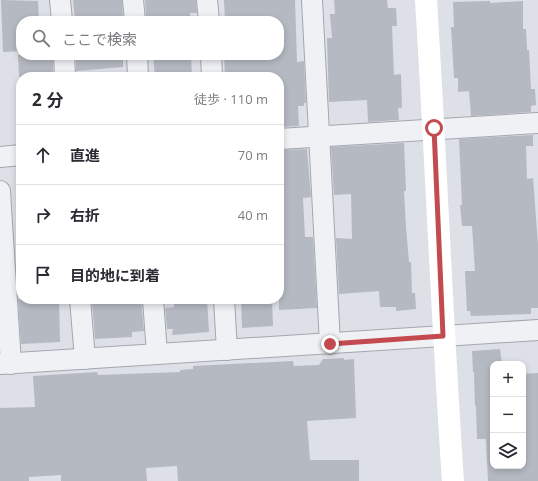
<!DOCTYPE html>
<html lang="ja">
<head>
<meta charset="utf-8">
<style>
	body { margin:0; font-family:"Open Sans","Noto Sans JP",sans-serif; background:#f7f7f7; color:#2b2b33 }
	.controls { position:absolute; right:12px; bottom:12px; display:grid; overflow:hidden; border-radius:8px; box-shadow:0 2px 6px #0003 }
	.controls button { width:36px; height:36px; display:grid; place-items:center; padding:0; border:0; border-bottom:1px solid #e1e1e2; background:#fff; color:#2b2b33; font:20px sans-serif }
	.stop { position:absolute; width:12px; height:12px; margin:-9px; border:3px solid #c34a4f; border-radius:50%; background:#fff }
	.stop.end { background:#c34a4f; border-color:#fff; box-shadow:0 1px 4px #0008 }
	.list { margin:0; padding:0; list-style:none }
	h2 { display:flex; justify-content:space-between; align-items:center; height:52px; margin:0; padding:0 16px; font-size:17px }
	h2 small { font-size:13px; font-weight:400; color:#7c7c81 }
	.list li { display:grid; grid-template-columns:26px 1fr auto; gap:12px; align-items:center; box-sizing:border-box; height:60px; padding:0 16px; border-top:1px solid #e1e1e2 }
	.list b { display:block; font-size:15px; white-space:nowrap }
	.list em { font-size:13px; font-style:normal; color:#7c7c81 }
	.icon { flex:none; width:22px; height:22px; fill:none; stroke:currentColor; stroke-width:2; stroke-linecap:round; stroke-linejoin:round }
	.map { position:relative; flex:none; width:538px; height:481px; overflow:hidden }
	.search { position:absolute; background:#fff; box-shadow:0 2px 6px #0003; left:16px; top:16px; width:268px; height:44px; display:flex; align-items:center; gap:10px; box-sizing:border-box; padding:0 14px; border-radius:16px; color:#7c7c81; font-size:15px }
	.panel { position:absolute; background:#fff; box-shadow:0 2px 6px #0003; left:16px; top:72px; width:268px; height:232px; border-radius:16px }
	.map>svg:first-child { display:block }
</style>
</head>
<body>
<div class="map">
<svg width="538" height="481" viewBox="0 0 538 481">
	<rect width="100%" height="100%" fill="#dde0e6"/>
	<!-- building -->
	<g fill="#b5b9c2">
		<polygon points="1,0 38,1 39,21 21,21 21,51 3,52"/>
		<polygon points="73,0 122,0 123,18 75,21"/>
		<polygon points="145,0 196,0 197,13 190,13 191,21 156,21 156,16 146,16"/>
		<polygon points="224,0 295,0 297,62 304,61 306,103 304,103 304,106 298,106 299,126 279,127 279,77 225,77 224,55 279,55 279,21 225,21"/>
		<polygon points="334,0 387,0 388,8 396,8 397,26 392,26 394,75 401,74 402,108 398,108 399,120 368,122 367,100 329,102 327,38 332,38 330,14 335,14"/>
		<polygon points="490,1 490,3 523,1 523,29 526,29 527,50 529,50 531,89 535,89 536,105 531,106 531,112 471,116 469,91 458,92 458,78 454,78 451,27 454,27 453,2"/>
		<polygon points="18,55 53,55 53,77 19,77"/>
		<polygon points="76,55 123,55 123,67 76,71"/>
		<polygon points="153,55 191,55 192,77 155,77"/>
		<polygon points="533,135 533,146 526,146 527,179 533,178 538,245 538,308 531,308 531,314 471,316 470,311 467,311 465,271 475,271 472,226 462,226 460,205 462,205 459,139"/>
		<polygon points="404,143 406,191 404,191 406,227 409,262 411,262 412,293 415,293 416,309 396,311 396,307 380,307 379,291 339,294 336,238 352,239 351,194 334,195 331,147"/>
		<polygon points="307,149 311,197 303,198 305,237 313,237 317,308 279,310 279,150"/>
		<polygon points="18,299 59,299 60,342 21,344"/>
		<polygon points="141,299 144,331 132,332 132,337 95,339 92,302"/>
		<polygon points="174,299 207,299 209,332 172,335 173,329 167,329 165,308 174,307"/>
		<polygon points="241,299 272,299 273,326 242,328"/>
		<polygon points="500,349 502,364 493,364 493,466 523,466 523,374 538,373 538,481 488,481 486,439 477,439 476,406 475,406 474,372 473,372 472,351"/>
		<polygon points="344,358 344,360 354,359 356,418 307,421 310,460 359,460 359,481 178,481 177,466 146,468 147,481 61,481 61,475 29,477 29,481 0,481 0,408 35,407 33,376 97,372 98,375 180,372 180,370 193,369 193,366 293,361 294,366 319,365 323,359"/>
	</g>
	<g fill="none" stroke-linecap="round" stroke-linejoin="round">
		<!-- street casing -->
		<g stroke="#a3a7af" stroke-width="22">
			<g id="street">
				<polyline points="60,0 62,21"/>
				<polyline points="133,0 135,21"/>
				<polyline points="207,0 209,21"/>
				<polyline points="312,0 330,344"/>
				<polyline points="64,55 65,77"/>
				<polyline points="137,55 138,77"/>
				<polyline points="211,55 212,77"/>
				<polyline points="279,139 538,123"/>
				<polyline points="0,157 21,155"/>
				<polyline points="0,191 11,364"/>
				<polyline points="80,299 85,359"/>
				<polyline points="153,299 157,354"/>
				<polyline points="224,299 227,350"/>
				<polyline points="0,364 538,330"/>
			</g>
		</g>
		<!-- street -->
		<use href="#street" stroke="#f0f1f5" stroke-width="20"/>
		<!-- secondary -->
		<path stroke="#fff" stroke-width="22" d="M 426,0 C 436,160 442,321 453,481"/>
	</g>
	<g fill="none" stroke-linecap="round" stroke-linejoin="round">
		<!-- route -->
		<polyline stroke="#c34a4f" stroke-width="5" points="330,344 443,336 434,128"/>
	</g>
</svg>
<div class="controls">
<button>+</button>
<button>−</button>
<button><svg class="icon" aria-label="layers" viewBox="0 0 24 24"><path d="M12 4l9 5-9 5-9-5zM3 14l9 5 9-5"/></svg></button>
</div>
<div class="stop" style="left:434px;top:128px"></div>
<div class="stop end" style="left:330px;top:344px"></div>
<div class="search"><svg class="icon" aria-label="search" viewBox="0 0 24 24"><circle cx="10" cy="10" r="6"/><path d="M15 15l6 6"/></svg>ここで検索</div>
<section class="panel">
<h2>2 分<small>徒歩 · 110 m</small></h2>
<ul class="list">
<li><svg class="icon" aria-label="ahead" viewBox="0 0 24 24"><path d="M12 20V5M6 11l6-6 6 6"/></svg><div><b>直進</b></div><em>70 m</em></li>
<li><svg class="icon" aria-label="right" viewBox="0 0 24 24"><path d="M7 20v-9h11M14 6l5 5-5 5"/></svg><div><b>右折</b></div><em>40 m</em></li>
<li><svg class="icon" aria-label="arrive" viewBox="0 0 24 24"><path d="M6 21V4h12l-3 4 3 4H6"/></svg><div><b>目的地に到着</b></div></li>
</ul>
</section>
</div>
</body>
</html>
